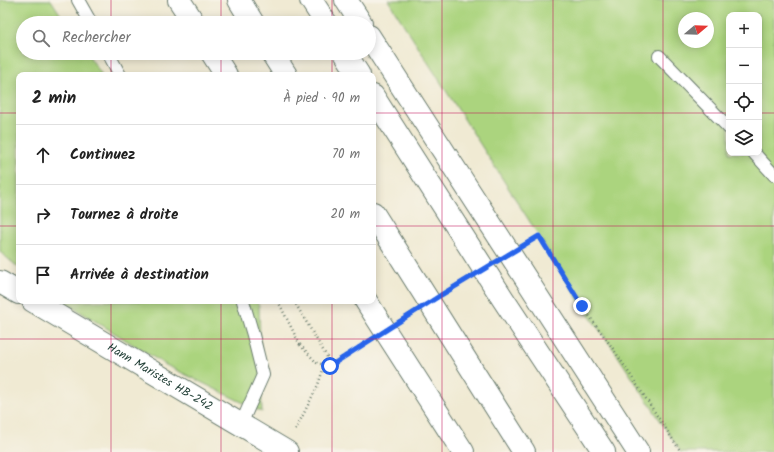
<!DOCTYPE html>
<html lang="fr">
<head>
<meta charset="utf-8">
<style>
	body { margin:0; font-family:Kalam,sans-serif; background:#f6f6f6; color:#222 }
	.controls { position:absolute; right:12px; top:12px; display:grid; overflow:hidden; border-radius:8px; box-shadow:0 2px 10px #0003 }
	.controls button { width:36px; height:36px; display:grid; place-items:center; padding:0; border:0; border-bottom:1px solid #e0e0e0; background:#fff; color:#222; font:20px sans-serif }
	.compass { position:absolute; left:678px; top:12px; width:36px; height:36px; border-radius:50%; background:#fff; box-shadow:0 2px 10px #0003; rotate:71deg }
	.stop { position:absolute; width:12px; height:12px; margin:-9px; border:3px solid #2563eb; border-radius:50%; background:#fff }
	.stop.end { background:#2563eb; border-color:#fff; box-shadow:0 1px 4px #0008 }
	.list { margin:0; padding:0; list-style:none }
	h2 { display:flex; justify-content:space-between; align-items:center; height:52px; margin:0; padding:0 16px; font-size:17px }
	h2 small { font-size:13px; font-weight:400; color:#767676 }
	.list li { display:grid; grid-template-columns:26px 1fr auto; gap:12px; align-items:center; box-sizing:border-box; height:60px; padding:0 16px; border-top:1px solid #e0e0e0 }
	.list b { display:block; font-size:15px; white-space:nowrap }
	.list em { font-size:13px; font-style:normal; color:#767676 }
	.icon { flex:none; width:22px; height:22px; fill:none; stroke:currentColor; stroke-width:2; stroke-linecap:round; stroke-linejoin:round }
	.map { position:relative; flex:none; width:774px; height:452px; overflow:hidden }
	.search { position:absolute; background:#fff; box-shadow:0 2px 10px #0003; left:16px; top:16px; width:360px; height:44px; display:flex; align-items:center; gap:10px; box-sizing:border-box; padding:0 14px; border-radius:22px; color:#767676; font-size:15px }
	.panel { position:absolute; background:#fff; box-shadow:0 2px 10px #0003; left:16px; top:72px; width:360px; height:232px; border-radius:8px }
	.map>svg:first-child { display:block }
</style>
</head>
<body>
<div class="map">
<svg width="774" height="452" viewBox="0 0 774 452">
	<rect width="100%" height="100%" fill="#f7f3e8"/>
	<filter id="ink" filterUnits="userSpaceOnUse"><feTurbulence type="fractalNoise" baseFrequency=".025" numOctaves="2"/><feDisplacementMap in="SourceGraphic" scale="8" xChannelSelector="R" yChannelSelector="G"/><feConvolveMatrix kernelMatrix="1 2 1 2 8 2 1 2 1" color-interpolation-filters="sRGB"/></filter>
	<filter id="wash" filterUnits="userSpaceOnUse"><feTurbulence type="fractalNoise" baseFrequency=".012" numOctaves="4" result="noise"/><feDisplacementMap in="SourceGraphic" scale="16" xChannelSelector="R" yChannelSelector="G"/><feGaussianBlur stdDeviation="0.9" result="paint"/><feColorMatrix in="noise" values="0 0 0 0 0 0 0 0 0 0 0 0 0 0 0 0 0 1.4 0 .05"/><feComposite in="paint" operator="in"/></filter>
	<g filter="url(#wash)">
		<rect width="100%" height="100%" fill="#f0ead3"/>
		<!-- green -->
		<g fill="#abd47e" stroke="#658859" fill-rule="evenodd">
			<polygon points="0,0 51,0 66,23 23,23 23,53 87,53 102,75 19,75 19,268 0,252"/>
			<path d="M 388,0 L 774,0 L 774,452 L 681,452 L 614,350 L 582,306 L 539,236 ZM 729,15 L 759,15 L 759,153 L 729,153 ZM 684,18 L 708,18 L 708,42 L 684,42 Z"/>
			<polygon points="63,301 256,301 259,306 262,412 166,365"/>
		</g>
	</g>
	<g filter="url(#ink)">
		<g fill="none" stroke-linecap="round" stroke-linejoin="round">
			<!-- service casing -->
			<g stroke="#687a6c" stroke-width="14">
				<g id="service">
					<polyline points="78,0 91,23"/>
					<polyline points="108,53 120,75"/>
					<polyline points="659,56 729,128"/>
					<polyline points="754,153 774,175"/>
					<polyline points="241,424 263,375 253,335 243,301"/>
				</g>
			</g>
			<!-- minor casing -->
			<g stroke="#687a6c" stroke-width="24">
				<g id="minor">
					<polyline points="0,282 19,293"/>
					<path id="s1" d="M 33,301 L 287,452"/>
				</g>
			</g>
			<!-- trunk casing -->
			<g stroke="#687a6c" stroke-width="24">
				<g id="trunk">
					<polyline points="311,0 326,23"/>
					<polyline points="346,0 361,23"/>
					<polyline points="369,36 638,452"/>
					<polyline points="345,53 359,75"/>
					<polyline points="373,96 503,299 604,452"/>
				</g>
			</g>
			<!-- motorway casing -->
			<g stroke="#687a6c" stroke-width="24">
				<g id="motorway">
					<polyline points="179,0 194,23"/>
					<polyline points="239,0 253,23"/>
					<polyline points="212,53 226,75"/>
					<polyline points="272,53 286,75"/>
					<polyline points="373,213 524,452"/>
					<polyline points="366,301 463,452"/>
				</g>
			</g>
			<!-- path -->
			<g stroke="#687a6c" stroke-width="2.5" stroke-dasharray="1 3" stroke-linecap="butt">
				<polyline points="278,301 300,345"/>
				<polyline points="294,301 327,357 318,385 295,431"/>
				<polyline points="582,306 614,350 681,452"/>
			</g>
			<!-- service -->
			<use href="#service" stroke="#fff" stroke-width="12"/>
			<!-- minor -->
			<use href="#minor" stroke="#fff" stroke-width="22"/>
			<!-- trunk -->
			<use href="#trunk" stroke="#fff" stroke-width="22"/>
			<!-- motorway -->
			<use href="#motorway" stroke="#fff" stroke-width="22"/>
			<!-- path-bridge -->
			<polyline stroke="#687a6c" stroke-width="2.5" stroke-dasharray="1 3" stroke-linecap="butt" points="300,345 317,363 329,366 441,295 539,236 582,306"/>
		</g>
	</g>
	<g fill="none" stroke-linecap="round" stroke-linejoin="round" filter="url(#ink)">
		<!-- route -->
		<polyline stroke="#2563eb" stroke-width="5" points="330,366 441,295 539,236 582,306"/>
	</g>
	<!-- grid -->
	<path fill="none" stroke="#c2185b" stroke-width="1" stroke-opacity="0.55" d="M 111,0 L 111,23M 221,0 L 221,23M 332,0 L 332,23M 442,0 L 442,452M 553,0 L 553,452M 663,0 L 663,452M 111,53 L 111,75M 221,53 L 221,75M 332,53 L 332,75M 0,113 L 19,113M 373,113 L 729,113M 759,113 L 774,113M 0,226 L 19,226M 373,226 L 774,226M 111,301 L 111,452M 221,301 L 221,452M 332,301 L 332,452M 0,339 L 774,339"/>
	<g text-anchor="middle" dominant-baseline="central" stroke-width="4" stroke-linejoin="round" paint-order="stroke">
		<!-- street labels -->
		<g font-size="12" fill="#1f3d34" stroke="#f7f3e8">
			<text stroke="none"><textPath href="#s1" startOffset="148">Hann Maristes HB-242</textPath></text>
		</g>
	</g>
</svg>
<div class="controls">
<button>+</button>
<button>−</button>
<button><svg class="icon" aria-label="locate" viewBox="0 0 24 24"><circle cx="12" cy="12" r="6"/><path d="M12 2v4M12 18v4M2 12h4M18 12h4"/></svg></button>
<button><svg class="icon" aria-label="layers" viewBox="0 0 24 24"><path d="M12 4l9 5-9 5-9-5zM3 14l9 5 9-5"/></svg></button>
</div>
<svg class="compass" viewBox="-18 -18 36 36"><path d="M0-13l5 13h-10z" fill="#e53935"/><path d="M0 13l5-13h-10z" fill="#767676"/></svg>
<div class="stop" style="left:330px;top:366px"></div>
<div class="stop end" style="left:582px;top:306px"></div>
<div class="search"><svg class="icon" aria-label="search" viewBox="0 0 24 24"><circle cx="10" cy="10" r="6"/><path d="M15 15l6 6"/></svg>Rechercher</div>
<section class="panel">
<h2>2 min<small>À pied · 90 m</small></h2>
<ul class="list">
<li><svg class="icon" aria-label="ahead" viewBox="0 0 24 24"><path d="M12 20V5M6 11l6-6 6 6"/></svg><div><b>Continuez</b></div><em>70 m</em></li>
<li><svg class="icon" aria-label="right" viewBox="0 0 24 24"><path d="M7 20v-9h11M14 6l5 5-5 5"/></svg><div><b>Tournez à droite</b></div><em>20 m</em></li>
<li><svg class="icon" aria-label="arrive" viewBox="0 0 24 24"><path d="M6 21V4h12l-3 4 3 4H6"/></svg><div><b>Arrivée à destination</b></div></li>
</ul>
</section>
</div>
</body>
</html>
